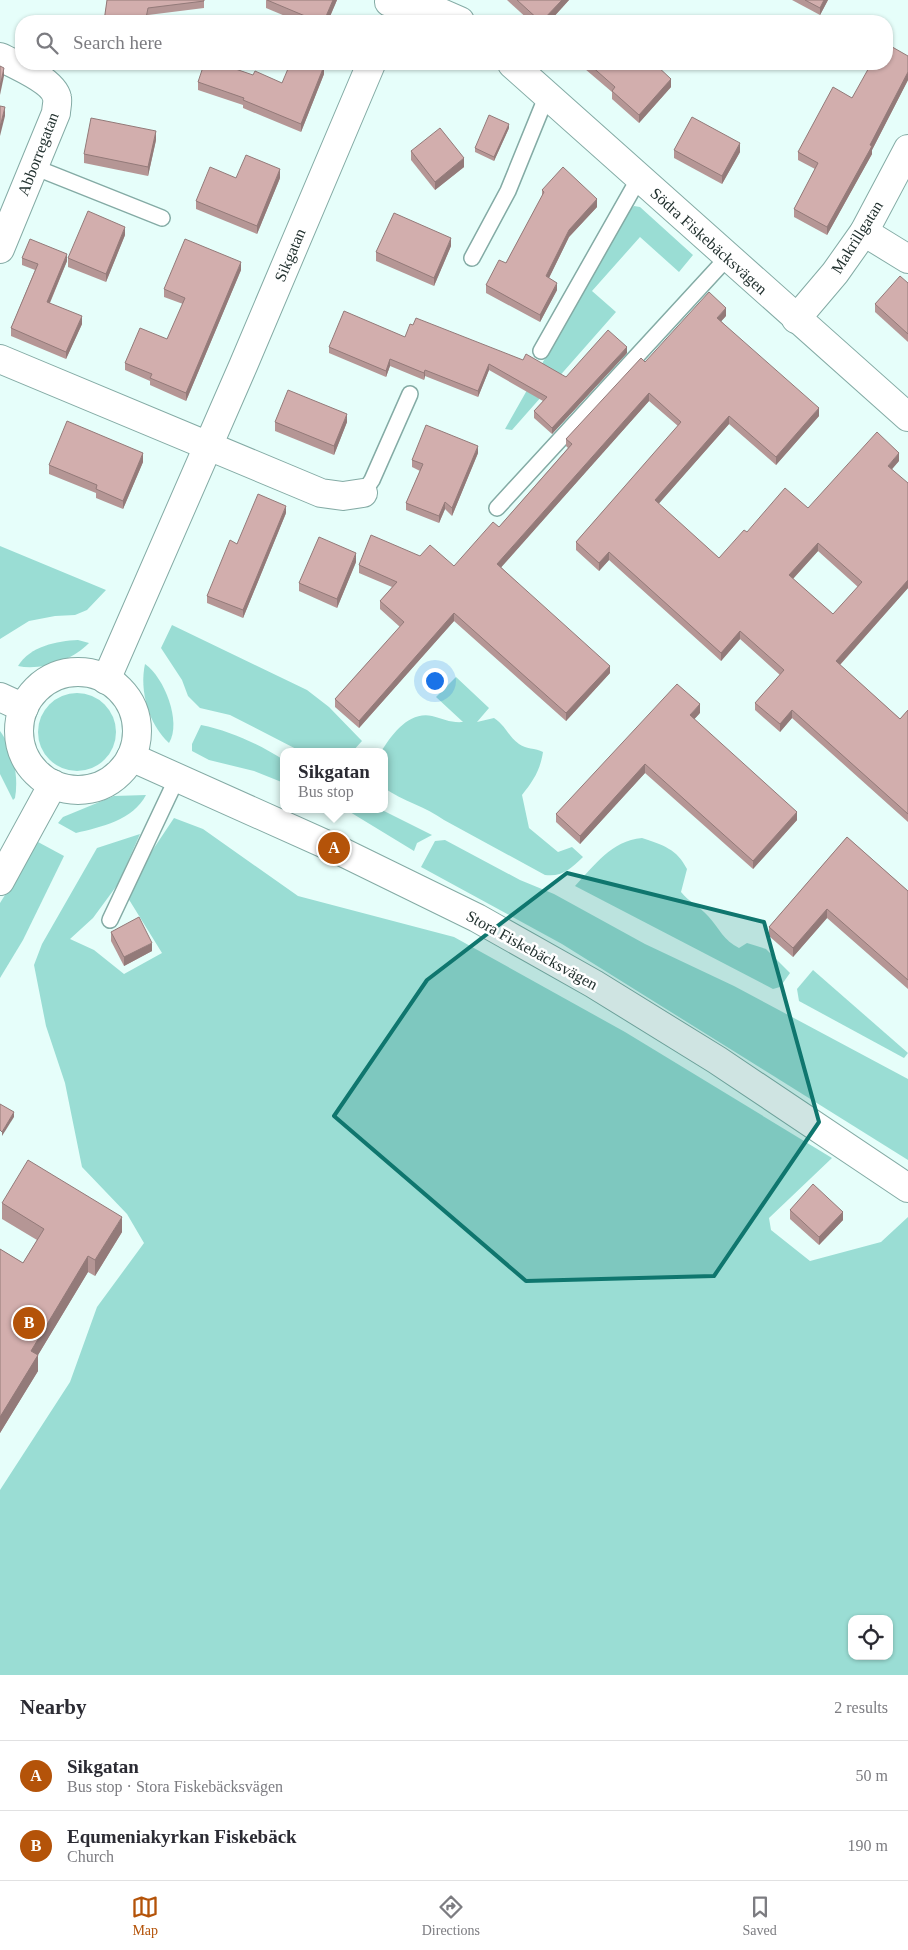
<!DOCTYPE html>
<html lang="en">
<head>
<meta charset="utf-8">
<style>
	body { margin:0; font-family:Georgia,serif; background:#f7f7f7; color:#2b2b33 }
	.controls { position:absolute; right:15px; bottom:15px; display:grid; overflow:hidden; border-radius:10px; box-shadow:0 1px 4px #0004 }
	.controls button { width:45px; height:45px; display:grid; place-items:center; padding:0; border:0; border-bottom:1px solid #e1e1e2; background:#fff; color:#2b2b33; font:25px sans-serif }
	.you { position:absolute; left:434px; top:680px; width:18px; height:18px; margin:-12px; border:4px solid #fff; border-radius:50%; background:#1a73e8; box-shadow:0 0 0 8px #1a73e833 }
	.badge { display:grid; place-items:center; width:32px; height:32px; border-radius:50%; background:#b45309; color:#fff; font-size:16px; font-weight:700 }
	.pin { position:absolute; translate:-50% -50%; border:2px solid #fff; box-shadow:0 1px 5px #0006 }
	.popup { position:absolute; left:280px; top:748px; width:108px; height:65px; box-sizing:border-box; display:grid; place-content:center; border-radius:10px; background:#fff; filter:drop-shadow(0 1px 4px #0005); font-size:16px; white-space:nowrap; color:#7c7c81 }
	.popup b { font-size:19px; color:#2b2b33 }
	.popup::after { content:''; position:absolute; left:50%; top:100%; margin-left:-10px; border:10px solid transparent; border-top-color:#fff }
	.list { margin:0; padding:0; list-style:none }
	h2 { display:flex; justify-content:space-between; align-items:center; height:65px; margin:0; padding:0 20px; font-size:21px }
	h2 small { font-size:16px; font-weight:400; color:#7c7c81 }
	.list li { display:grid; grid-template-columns:32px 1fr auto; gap:15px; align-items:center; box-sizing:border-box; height:70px; padding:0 20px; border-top:1px solid #e1e1e2 }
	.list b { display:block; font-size:19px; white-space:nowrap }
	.list p { margin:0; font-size:16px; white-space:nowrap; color:#7c7c81 }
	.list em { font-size:16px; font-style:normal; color:#7c7c81 }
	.icon { flex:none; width:28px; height:28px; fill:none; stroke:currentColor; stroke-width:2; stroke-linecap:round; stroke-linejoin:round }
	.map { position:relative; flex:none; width:908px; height:1675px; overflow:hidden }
	.search { position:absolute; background:#fff; box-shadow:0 1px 4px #0004; left:15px; right:15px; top:15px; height:55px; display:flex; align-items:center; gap:12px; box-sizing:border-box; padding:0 18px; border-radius:20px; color:#7c7c81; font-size:19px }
	.sheet { height:205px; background:#fff }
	nav { display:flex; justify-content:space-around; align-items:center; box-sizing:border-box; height:70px; border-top:1px solid #e1e1e2; background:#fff; font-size:14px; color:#7c7c81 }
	nav a { display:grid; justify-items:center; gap:2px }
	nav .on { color:#b45309 }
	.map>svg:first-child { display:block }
</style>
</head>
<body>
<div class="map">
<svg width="908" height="1675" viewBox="0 0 908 1675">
	<rect width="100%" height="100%" fill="#e6fefa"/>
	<!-- green -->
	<g fill="#9addd4" fill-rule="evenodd">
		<polygon points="634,206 640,207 693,255 679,272 640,237 592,291 616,312 512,430 505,429 629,210"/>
		<polygon points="0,546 106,590 87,610 75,615 55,616 29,621 0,639"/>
		<polygon points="172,625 307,690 329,707 362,741 352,752 302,752 230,715 200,708 188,696 182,680 161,648"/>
		<path d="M 78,640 L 89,643 C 73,660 41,671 18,666 C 30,646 57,641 78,640 Z"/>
		<path d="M 145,664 C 164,677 182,722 169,743 C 149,725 139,691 145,664 Z"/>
		<path d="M 456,677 L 489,708 L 477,722 L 494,718 C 506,726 508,736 519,744 C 525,749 536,748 543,752 C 540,771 533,781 522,795 L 529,828 L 558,852 L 572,847 L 583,857 C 570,869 563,877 545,875 L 444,820 C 426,807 403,801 384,788 L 384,752 L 381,752 C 392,734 409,711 432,716 C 443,719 451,723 463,722 L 436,697 Z"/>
		<circle cx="77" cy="732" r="39"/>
		<path d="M 201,725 C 231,731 258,744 284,760 L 284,783 L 254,771 L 209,760 L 192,751 L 192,744 Z"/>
		<path d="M 0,731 C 13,749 19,776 15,798 L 13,800 L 0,774 Z"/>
		<path d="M 146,795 C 133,820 101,827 76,833 L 58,823 L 63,817 L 114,796 Z"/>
		<polygon points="345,809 380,809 432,835 417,843 414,851"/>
		<path d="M 174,818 L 203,829 L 298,896 L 454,937 L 625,1032 L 832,1158 L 769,1218 L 771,1230 L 810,1261 L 881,1242 L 908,1217 L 908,1675 L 0,1675 L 0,1490 L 70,1382 L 97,1307 L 144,1243 L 127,1214 L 82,1167 L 65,1083 L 46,1026 L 34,965 L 42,944 L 97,848 L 140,834 L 118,884 L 93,918 L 70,939 L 94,950 L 124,974 L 162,953 L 128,898 L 146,860 ZM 852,1619 L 889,1619 L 889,1656 L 852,1656 Z"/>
		<path d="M 642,838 C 663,845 677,849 687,869 L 681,892 C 689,902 700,907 708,916 C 719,928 724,941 739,948 L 747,943 L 766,949 L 790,973 L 780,987 L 773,989 L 575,886 C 595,865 611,841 642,838 Z"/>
		<polygon points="445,840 520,880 554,894 645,944 734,986 908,1079 908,1160 562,944 421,867 435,841"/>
		<polygon points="38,842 64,856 23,940 0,978 0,903"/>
		<polygon points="813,970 908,1053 904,1058 799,1001 797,989"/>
	</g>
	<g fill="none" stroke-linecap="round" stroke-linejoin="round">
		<!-- service casing -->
		<g stroke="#84aba5" stroke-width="18">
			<g id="service">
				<polyline points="34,167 162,218"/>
				<polyline points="472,258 508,191 547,95"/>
				<polyline points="541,351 639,178"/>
				<polyline points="363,493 372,480 410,394"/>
				<polyline points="497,508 727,258"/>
				<polyline points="110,920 177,778"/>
			</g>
		</g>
		<!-- minor casing -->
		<g stroke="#84aba5" stroke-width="30">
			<g id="minor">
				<polyline points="389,2 430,8 460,21"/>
				<path d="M 0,57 C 14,64 54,81 57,98 C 58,102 56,109 56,113 L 0,249"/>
				<polyline points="512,64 908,417"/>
				<polyline points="864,232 908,259"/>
				<polyline points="796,319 835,273 864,232 908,149"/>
				<polyline points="0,359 321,493 343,496 363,493"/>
				<polyline points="106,680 243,366 371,64"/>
			</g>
		</g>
		<!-- tertiary casing -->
		<g stroke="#84aba5" stroke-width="30">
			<g id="tertiary">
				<circle cx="78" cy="731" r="59"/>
				<polyline points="0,697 24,708"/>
				<polyline points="131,757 334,848 477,918 594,984 717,1060 908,1188"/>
				<polyline points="0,881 53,784"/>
			</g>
		</g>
		<!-- service -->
		<use href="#service" stroke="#fff" stroke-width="15"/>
		<!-- minor -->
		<use href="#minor" stroke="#fff" stroke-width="28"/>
		<!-- tertiary -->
		<use href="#tertiary" stroke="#fff" stroke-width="28"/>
	</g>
	<!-- wall -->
	<g fill="#b59695" fill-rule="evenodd">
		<polygon points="107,0 204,0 204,8 148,15 147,21 104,21"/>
		<polygon points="266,0 337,0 328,21 297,21 266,8"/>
		<polygon points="507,0 569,0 550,21 530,21"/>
		<polygon points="792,0 828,0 820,15"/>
		<polygon points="908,56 908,80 872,150 872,154 827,235 794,217 794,209 815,169 798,160 798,152 852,98"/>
		<polygon points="585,64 655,64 671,87 639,123 612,99 612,92 585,69"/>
		<polygon points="324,74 301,132 243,108 243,105 198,90 198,82 253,75 282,83"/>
		<polygon points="509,128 494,161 475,152 475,148"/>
		<polygon points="156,140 148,176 84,163 84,154"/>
		<polygon points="674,150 740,152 722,184 674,158"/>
		<polygon points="411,151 464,167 435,190 411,160"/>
		<polygon points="280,178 257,234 196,209 196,201"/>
		<polygon points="542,190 597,207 569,237 549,278 557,290 540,322 486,293 486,285 506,263 542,196"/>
		<polygon points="125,235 106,282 68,267 68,258"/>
		<polygon points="451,246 434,286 376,261 376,252"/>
		<polygon points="22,258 67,261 50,303 82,324 66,359 11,336 11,328 35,270 22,265"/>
		<polygon points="241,270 186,401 150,385 150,381 125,370 125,363 167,339 183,304 164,297 164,289"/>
		<polygon points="908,283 908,342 875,312 875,304"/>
		<path d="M 726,316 L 721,321 L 819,416 L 776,465 L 729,424 L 658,504 L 719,558 L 747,532 L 808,508 L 899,461 L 891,469 L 908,588 L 840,665 L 900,719 L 908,710 L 908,822 L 792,718 L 780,732 L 755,710 L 755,703 L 780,675 L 740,639 L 721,661 L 609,560 L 599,571 L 576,550 L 576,542 L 678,426 L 649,401 L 501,567 L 610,673 L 566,721 L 454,621 L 359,728 L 335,707 L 335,699 L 400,627 L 380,609 L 380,601 L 392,587 L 359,573 L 359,565 L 420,556 L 454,566 L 499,527 L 568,448 L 566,446 L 566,439 L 645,362 ZM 818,551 L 858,587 L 833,614 L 793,579 Z"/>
		<polygon points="405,337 566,377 627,353 552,434 534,418 534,411 543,401 489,370 478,397 425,376 424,380 390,366 386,377 329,353 329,347"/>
		<polygon points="275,422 347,422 334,455 275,431"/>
		<polygon points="478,453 452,516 445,509 439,523 406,510 406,503 420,471 412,467 412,460"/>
		<polygon points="143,462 123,509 96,498 96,493 49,474 49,465"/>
		<polygon points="286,513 243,618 207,603 207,596 237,544"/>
		<polygon points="356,562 337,608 299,591 299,583"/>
		<polygon points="700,713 694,719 797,820 753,869 645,773 580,844 556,822 556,814"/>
		<polygon points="847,837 908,891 908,989 827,918 793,957 769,936 769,927"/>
		<polygon points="111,932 152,951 124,966 111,941"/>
		<polygon points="2,1203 122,1232 95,1276 88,1272 38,1355 38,1371 0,1433 0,1249 23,1263 37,1240 2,1219"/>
		<polygon points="790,1210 843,1220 819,1245 790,1219"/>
	</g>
	<!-- shaded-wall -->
	<g fill="#937a79">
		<polygon points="333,0 337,0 328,21 324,21"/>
		<polygon points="562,0 569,0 550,21 542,21"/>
		<polygon points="824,0 828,0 820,15 820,8"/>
		<polygon points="324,66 324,74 301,132 301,124"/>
		<polygon points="4,68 4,76 0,95 0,86"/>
		<polygon points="908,72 908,80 872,150 872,154 827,235 827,227"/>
		<polygon points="671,79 671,87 639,123 639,115"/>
		<polygon points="5,107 5,116 0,136 0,127"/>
		<polygon points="509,124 509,128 494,161 494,157"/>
		<polygon points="156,131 156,140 148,176 148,167"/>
		<polygon points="740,143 740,152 722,184 722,176"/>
		<polygon points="464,158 464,167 435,190 435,182"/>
		<polygon points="280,169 280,178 257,234 257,226"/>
		<polygon points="597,199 597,207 569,237 546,284 546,276 569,230"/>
		<polygon points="125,227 125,235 106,282 106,274"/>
		<polygon points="451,238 451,246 434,286 434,278"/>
		<polygon points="67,254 67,261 47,309 47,302"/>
		<polygon points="241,262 241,270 186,401 186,393"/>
		<polygon points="557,283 557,290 540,322 540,315"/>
		<polygon points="726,308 726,316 717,326 717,318"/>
		<polygon points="82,316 82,324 66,359 66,352"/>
		<polygon points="627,347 627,353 552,434 552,428"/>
		<polygon points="390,359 390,366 386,377 386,371"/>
		<polygon points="489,364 489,370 478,397 478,391"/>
		<polygon points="425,370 425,376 424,380 424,373"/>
		<polygon points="649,393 649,401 497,572 497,564"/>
		<polygon points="819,408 819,416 776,465 776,457"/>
		<polygon points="347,414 347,422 334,455 334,446"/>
		<polygon points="729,416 729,424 655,508 655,500"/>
		<polygon points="478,446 478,453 452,516 452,508"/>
		<polygon points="143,453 143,462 123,509 123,501"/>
		<polygon points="899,453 899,461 888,474 888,466"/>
		<polygon points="445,502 445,509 439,523 439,516"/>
		<polygon points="286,506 286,513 243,618 243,610"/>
		<polygon points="818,543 818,551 789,583 789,575"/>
		<polygon points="609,552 609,560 599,571 599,563"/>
		<polygon points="356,553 356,562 337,608 337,599"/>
		<polygon points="908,580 908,588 836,669 836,661"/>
		<polygon points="454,613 454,621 359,728 359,721"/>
		<polygon points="740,631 740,639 721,661 721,653"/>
		<polygon points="610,666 610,673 566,721 566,713"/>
		<polygon points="700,704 700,713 690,724 690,715"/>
		<polygon points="792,710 792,718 780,732 780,724"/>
		<polygon points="645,764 645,773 580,844 580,836"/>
		<polygon points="797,812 797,820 753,869 753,861"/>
		<polygon points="827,909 827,918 793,957 793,948"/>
		<polygon points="152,943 152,951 124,966 124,957"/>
		<polygon points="14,1112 14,1117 2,1136 2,1132"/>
		<polygon points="843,1212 843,1220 819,1245 819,1237"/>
		<polygon points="122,1217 122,1232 95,1276 95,1260"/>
		<polygon points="88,1256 88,1272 38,1355 38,1371 0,1433 0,1417 31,1351"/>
	</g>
	<!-- building -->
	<g fill="#d2aead" stroke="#937a79" fill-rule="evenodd">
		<polygon points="107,0 204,0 204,1 148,8 146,18 139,18 138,21 104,21"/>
		<polygon points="267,0 333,0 324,21 317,21"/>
		<polygon points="517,0 562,0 542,21 540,21"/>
		<polygon points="805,0 824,0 820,8"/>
		<polygon points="887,44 908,56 908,72 870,145 872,146 827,227 794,209 818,163 798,152 833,87 852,98 871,64 887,64"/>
		<polygon points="204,64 221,64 253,75 255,71 282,83 290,64 318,64 324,66 301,124 243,100 244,98 198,82"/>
		<polygon points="589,64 655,64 671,79 639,115 612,91 615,87"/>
		<polygon points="0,66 4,68 0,86"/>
		<polygon points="0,106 5,107 0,127"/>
		<polygon points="489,115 509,124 494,157 475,148"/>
		<polygon points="692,117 740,143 722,176 674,150"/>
		<polygon points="91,118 156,131 148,167 84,154"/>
		<polygon points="440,128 464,158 435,182 411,151"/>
		<polygon points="246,155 280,169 257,226 196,201 210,167 236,178"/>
		<polygon points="563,167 597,199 569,230 546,276 557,283 540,315 486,285 499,260 506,263 544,192 542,190"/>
		<polygon points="88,211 125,227 106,274 68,258"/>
		<polygon points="394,213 451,238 434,278 376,252"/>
		<polygon points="30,239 67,254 47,302 82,316 66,352 11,328 38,264 22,258"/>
		<polygon points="185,239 241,262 186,393 150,378 152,374 125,363 140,328 167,339 185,298 164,289"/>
		<polygon points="900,276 908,283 908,334 875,304"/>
		<path d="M 709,292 L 726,308 L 717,318 L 819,408 L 776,457 L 729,416 L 655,500 L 719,558 L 744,530 L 747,532 L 785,488 L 808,508 L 877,432 L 899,453 L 888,466 L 908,483 L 908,580 L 836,661 L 900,719 L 908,710 L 908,814 L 792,710 L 780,724 L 755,703 L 784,670 L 740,631 L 721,653 L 609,552 L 599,563 L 576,542 L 681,422 L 649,393 L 497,564 L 610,666 L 566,713 L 454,613 L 359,721 L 335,699 L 404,622 L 380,601 L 397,582 L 359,565 L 371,535 L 420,556 L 430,545 L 454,566 L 493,522 L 499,527 L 572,444 L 566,439 L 641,358 L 645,362 ZM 818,543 L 862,582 L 833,614 L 789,575 Z"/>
		<polygon points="344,311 405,337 410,324 413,325 416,318 523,360 526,354 566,377 608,330 627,347 552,428 534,411 547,397 489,364 478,391 425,370 424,373 390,359 386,371 329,347"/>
		<polygon points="288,390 347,414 334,446 275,422"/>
		<polygon points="67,421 143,453 123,501 96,489 97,485 49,465"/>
		<polygon points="426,425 478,446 452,508 445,502 439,516 406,503 423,464 412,460"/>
		<polygon points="258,494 286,506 243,610 207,596 230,540 237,544"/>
		<polygon points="319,537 356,553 337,599 299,583"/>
		<polygon points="677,684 700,704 690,715 797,812 753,861 645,764 580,836 556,814"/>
		<polygon points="847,837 908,891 908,980 827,909 793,948 769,927"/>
		<polygon points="139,917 152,943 124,957 111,932"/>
		<polygon points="0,1104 14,1112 2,1132 0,1130"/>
		<polygon points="28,1160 122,1217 95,1260 88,1256 31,1351 38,1355 0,1417 0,1249 23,1263 44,1229 2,1203"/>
		<polygon points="813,1184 843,1212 819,1237 790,1210"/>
	</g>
	<!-- marked area -->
	<path fill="#0f766e" fill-opacity="0.2" stroke="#0f766e" stroke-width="4" stroke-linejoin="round" d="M 567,873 L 764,922 L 819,1122 L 714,1276 L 526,1281 L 334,1116 L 427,980 Z"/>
	<g text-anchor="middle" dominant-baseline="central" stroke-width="5" stroke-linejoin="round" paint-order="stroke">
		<!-- street labels -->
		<g font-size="16" fill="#22312f" stroke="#fff">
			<text transform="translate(38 154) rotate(-69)">Abborregatan</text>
			<text transform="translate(857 237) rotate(-58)">Makrillgatan</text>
			<text transform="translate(709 241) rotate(42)">Södra Fiskebäcksvägen</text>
			<text transform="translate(290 255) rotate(-67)">Sikgatan</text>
			<text transform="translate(532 950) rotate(29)">Stora Fiskebäcksvägen</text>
		</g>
	</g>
</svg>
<div class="controls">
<button><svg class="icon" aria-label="locate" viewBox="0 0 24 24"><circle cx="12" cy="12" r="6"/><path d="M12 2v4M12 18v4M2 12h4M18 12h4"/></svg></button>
</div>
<div class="you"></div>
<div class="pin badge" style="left:334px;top:848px">A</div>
<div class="popup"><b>Sikgatan</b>Bus stop</div>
<div class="pin badge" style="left:29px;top:1323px">B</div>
<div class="search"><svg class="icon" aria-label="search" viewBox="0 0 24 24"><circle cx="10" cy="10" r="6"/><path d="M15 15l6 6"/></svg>Search here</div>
</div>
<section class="sheet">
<h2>Nearby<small>2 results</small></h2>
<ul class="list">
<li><span class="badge">A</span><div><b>Sikgatan</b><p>Bus stop · Stora Fiskebäcksvägen</p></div><em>50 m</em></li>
<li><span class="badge">B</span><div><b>Equmeniakyrkan Fiskebäck</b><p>Church</p></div><em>190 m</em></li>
</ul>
</section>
<nav>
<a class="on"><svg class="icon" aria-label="map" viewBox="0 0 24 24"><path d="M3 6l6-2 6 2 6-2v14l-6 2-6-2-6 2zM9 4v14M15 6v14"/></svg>Map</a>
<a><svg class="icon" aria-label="directions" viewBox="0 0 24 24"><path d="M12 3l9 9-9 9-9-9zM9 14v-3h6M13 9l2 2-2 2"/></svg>Directions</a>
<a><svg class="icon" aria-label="saved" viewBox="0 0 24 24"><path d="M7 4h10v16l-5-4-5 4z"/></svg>Saved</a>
</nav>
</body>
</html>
